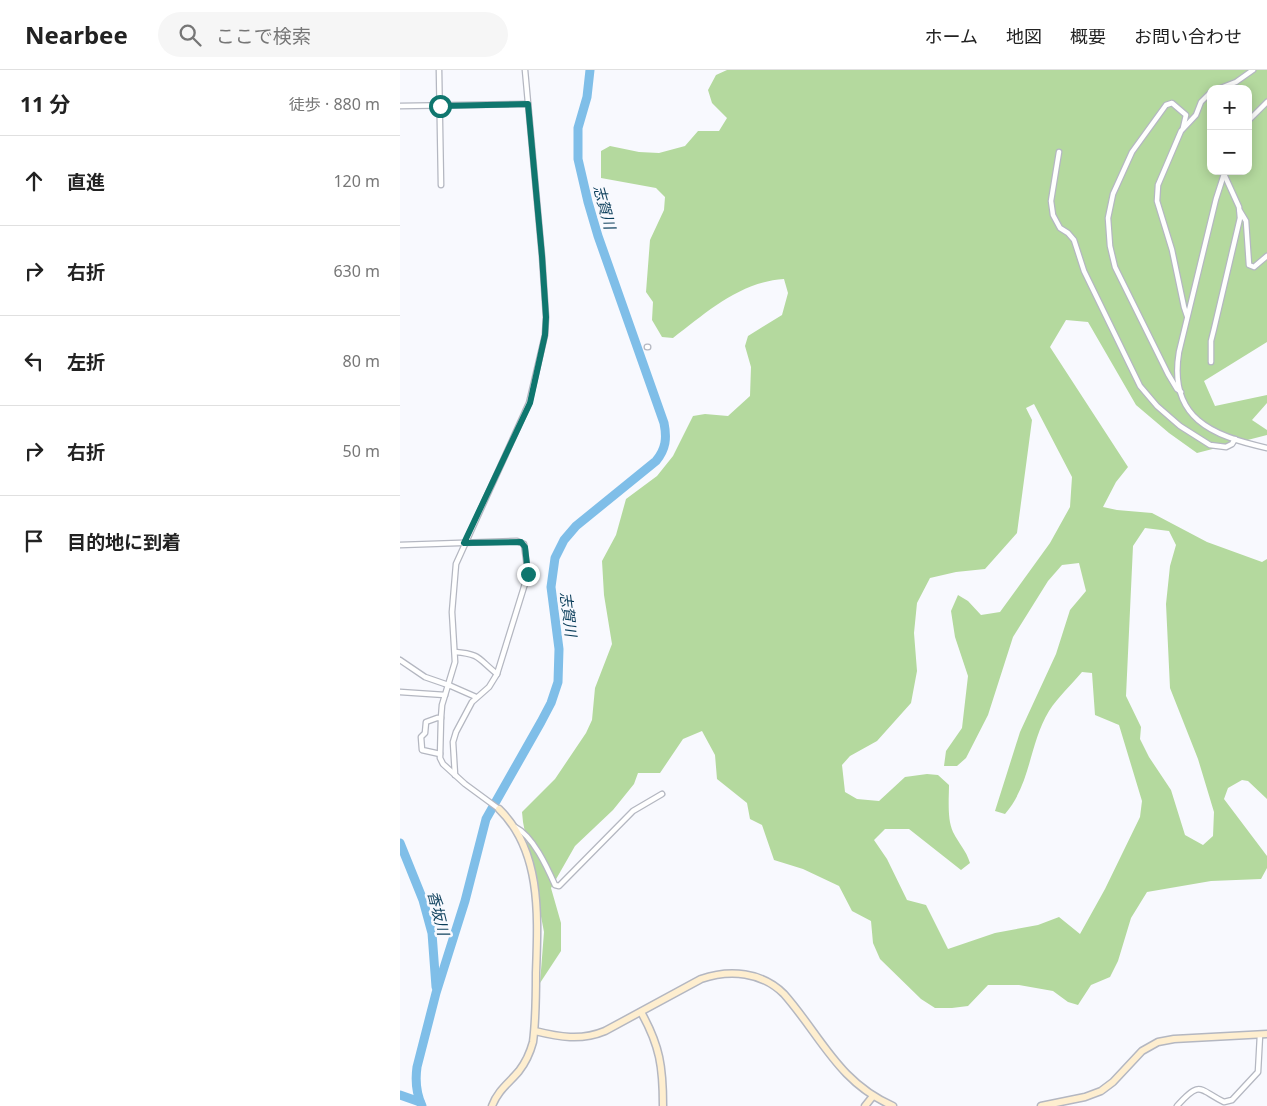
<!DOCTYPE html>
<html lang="ja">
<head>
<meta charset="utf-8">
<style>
	body { margin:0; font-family:"Noto Sans","Noto Sans JP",sans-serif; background:#f6f6f6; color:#222 }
	.controls { position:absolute; right:15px; top:15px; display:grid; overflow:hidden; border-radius:10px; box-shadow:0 2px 12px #0003 }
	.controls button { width:45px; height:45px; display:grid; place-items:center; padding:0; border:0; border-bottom:1px solid #e0e0e0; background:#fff; color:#222; font:25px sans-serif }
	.stop { position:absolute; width:15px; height:15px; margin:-11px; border:4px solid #0f766e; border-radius:50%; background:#fff }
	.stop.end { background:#0f766e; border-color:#fff; box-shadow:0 1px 5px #0008 }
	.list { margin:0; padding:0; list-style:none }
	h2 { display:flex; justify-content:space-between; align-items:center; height:65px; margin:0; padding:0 20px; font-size:21px }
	h2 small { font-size:16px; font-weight:400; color:#767676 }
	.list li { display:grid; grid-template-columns:32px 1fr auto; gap:15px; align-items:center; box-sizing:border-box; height:90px; padding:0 20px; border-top:1px solid #e0e0e0 }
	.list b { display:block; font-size:19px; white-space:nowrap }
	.list em { font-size:16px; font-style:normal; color:#767676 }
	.icon { flex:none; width:28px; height:28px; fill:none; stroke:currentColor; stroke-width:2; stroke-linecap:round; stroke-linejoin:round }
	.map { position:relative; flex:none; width:867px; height:1036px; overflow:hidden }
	header { display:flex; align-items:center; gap:30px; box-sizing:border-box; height:70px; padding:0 25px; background:#fff; border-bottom:1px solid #e0e0e0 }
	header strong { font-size:24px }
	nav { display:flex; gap:28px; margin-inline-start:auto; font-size:18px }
	.search { width:350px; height:45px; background:#f6f6f6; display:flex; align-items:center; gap:12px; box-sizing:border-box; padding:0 18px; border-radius:28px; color:#767676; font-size:19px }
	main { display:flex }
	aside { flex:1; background:#fff }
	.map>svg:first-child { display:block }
</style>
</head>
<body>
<header>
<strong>Nearbee</strong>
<div class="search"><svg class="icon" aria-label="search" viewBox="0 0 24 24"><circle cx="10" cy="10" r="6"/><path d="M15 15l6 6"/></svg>ここで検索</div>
<nav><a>ホーム</a><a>地図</a><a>概要</a><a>お問い合わせ</a></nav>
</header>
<main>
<aside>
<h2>11 分<small>徒歩 · 880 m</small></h2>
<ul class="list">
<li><svg class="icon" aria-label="ahead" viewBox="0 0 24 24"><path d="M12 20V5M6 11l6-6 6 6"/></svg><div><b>直進</b></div><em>120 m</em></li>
<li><svg class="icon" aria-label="right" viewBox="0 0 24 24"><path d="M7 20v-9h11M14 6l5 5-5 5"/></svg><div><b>右折</b></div><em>630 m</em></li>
<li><svg class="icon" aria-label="left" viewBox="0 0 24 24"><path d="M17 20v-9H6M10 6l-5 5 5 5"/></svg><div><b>左折</b></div><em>80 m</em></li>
<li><svg class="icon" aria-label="right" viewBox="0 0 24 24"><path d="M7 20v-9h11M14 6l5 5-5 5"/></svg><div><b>右折</b></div><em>50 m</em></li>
<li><svg class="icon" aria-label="arrive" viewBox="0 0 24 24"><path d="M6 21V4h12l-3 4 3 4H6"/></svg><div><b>目的地に到着</b></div></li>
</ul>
</aside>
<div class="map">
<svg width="867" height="1036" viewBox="0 0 867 1036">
	<rect width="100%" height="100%" fill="#f8f9fe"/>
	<!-- forest -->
	<path fill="#b4d99e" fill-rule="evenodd" d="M 327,0 L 867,0 L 867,272 L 804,311 L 815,336 L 867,325 L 867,333 L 852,350 L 867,360 L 867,365 L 797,383 L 769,363 L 736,335 L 688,252 L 666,250 L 650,277 L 728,397 L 716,412 L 703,437 L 717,440 L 752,443 L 807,472 L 862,492 L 867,489 L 867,729 L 848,711 L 842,710 L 828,718 L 824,729 L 867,786 L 867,798 L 861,809 L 811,811 L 747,822 L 731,848 L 718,891 L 710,907 L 691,915 L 678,935 L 668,932 L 653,921 L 619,915 L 588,915 L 568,936 L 552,938 L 535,938 L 521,929 L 480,889 L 473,873 L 471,851 L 452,841 L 439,816 L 403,799 L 374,790 L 362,755 L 350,749 L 347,733 L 317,709 L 315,685 L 302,661 L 283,669 L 260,703 L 238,703 L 234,714 L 213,740 L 175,776 L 151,818 L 161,853 L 161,881 L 140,913 L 144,862 L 123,752 L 122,742 L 155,709 L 186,663 L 192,650 L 195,618 L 212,574 L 204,525 L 202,491 L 216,465 L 226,429 L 257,406 L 273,386 L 293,346 L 305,344 L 328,346 L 350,326 L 351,297 L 345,276 L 348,266 L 382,245 L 388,223 L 384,209 C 340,212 307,242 273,268 L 262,267 L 252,250 L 253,232 L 246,222 L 250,170 L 264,140 L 265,127 L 256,118 L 201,108 L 201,81 L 210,76 L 239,82 L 259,83 L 285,76 L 298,61 L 319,61 L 327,48 L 312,33 L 308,20 L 316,5 ZM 811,19 L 848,19 L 848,101 L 811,101 ZM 634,334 L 672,407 L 670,437 L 650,473 L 600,542 L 581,545 L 568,531 L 558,525 L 551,541 L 555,567 L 568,606 L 562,658 L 546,681 L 544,696 L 557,696 L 566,688 L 588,645 L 613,567 L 648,511 L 662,495 L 679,493 L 686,521 L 670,540 L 656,584 L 620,662 L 595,741 L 605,744 C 631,714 629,674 649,641 C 658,627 672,614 682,602 L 692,603 L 695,645 L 719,655 L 742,731 L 740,747 L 705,819 L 680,864 L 659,847 L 638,855 L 595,863 L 548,879 L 526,835 L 507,830 L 487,789 L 474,770 L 485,759 L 509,759 L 561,800 L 570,793 C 566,780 559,774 553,762 C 547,749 549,729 549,715 L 538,705 L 527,704 L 505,707 L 479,731 L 457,729 L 445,722 L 442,695 L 450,686 L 477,671 L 511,633 L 517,601 L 514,563 L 517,533 L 530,508 L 556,502 L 585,499 L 617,463 L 632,350 L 626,338 ZM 745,458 L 769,461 L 776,475 L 770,496 L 766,534 L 770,618 L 798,689 L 814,742 L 813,766 L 803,775 L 785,765 L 771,720 L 749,687 L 740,669 L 741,657 L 726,626 L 733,476 Z"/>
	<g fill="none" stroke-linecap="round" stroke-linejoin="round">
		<!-- river -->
		<g stroke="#7fbee8" stroke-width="9">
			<polyline points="0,773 23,830 32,863 36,917"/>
			<polyline points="0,1025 20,1032"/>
			<path d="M 22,1036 C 16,1023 15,1011 17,997 L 36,923 L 65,831 L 86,749 L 141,652 L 151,633 L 158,612 L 159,579 L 151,517 L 155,488 L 164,470 L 176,456 L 256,391 C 266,379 267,368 264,353 L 198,166 L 188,132 L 178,89 L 178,58 L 187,27 L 190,0"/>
		</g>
		<!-- street casing -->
		<g stroke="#b4b7c1" stroke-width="7">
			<g id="street">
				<polyline points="39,0 41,115"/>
				<polyline points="818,19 836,12 853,0"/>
				<polyline points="0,36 128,34"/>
				<polyline points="848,51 867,32"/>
				<polyline points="659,82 651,131 653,145 660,158 668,163 674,170 684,201 740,316 757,336 780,356 810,375 826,377 832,374 835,369"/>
				<path d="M 825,101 L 816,129 L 779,282 C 768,348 812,366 867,378"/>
				<polyline points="840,141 846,151 849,195 854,197 867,186"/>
				<polyline points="787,246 784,237 772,180 757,131 758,115 781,61 796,45 801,32 811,22"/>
				<polyline points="247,277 248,277"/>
				<polyline points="811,292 811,271 814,259 840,148 839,137 824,104"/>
				<polyline points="781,322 777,319 768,304 715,197 710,176 708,148 713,124 732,82 766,35 772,33 786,45 783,58"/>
				<polyline points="0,475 117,471 124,474 128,504 97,604 89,617 72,632 56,662 53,672 55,705"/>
				<path d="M 55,582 C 81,584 78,589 97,604"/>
				<polyline points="0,590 25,607 51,616 76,627"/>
				<polyline points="0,622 45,625"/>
				<polyline points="40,684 22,680 21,667 25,663 26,652 37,648 41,648"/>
				<polyline points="99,739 65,714 43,694 40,688 41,648 42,635 55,592 52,542 56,494 129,333 145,265 146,247 142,186 125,0"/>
				<path d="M 115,757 C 133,766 147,797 155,815 L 159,816 L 233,741 L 262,724"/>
				<path d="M 777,1036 C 801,1009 799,1020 824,1032 L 832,1030 L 858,1002 L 860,965"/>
			</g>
		</g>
		<!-- secondary casing -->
		<g stroke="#b4b7c1" stroke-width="9">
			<g id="secondary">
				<path d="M 241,942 C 260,976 263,997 263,1036"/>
				<path d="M 135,961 C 159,967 181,971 205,961 L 301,909 C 330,899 362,902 384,924 C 421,966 438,1012 493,1036"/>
				<path d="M 92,1036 C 98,1020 109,1013 119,1001 C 126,992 130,983 133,972 C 136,949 136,926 136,903 C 138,847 142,781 99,739"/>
				<polyline points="465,1036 473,1026"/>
				<polyline points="641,1036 685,1027 701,1021 713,1012 742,981 758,972 774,969 867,964"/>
			</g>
		</g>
		<!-- street -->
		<use href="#street" stroke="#fff" stroke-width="4.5"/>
		<!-- secondary -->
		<use href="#secondary" stroke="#feeecf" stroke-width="6"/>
	</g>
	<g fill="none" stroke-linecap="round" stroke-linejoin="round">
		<!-- route -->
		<polyline stroke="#0f766e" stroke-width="6" points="40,36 128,34 142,186 146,247 145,265 130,333 64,473 121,472 125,477 128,504"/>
	</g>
	<g text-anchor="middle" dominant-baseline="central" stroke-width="5" stroke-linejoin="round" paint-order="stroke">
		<!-- water labels -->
		<g font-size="15" font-style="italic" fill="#0a3d5a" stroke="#f8f9fe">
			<text transform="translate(205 137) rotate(75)">志賀川</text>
			<text transform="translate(169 544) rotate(83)">志賀川</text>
			<text transform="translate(39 843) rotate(76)">香坂川</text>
		</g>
	</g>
</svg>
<div class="controls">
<button>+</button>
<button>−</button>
</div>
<div class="stop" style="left:40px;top:36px"></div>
<div class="stop end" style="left:128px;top:504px"></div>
</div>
</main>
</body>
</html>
